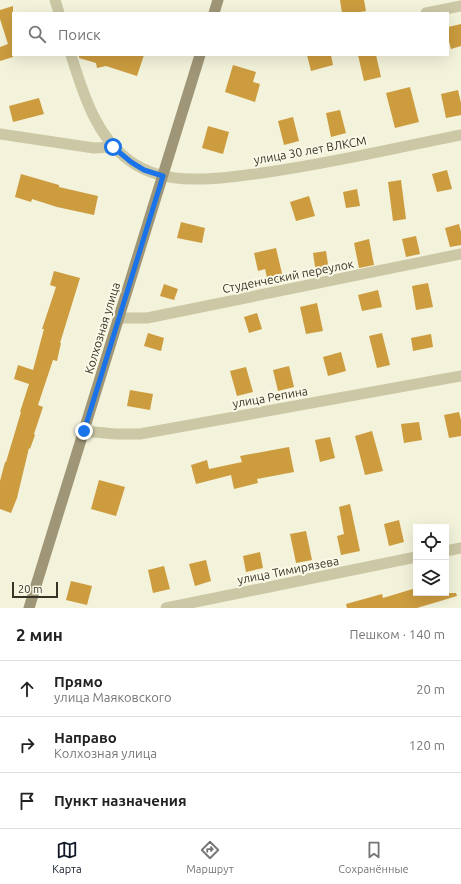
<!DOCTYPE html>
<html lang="ru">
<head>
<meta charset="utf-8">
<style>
	body { margin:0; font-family:Ubuntu,sans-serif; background:#f2f2f2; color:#222 }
	.controls { position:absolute; right:12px; bottom:12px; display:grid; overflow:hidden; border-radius:0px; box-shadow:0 4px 16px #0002 }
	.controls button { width:36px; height:36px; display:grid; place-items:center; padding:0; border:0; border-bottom:1px solid #e0e0e0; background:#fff; color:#222; font:20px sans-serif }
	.scale { position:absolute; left:12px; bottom:10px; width:46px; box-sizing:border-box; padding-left:4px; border:2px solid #373327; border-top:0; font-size:11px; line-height:14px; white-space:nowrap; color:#373327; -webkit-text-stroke:3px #faf9e7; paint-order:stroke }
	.stop { position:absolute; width:12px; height:12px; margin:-9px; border:3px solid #1a73e8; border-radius:50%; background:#fff }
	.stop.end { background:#1a73e8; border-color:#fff; box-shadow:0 1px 4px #0008 }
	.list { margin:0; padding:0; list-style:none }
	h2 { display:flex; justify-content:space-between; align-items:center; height:52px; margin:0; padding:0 16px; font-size:17px }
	h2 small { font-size:13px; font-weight:400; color:#767676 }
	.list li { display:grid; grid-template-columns:26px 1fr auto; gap:12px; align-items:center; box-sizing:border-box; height:56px; padding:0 16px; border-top:1px solid #e0e0e0 }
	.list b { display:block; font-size:15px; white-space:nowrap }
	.list p { margin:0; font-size:13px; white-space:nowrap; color:#767676 }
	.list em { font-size:13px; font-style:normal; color:#767676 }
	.icon { flex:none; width:22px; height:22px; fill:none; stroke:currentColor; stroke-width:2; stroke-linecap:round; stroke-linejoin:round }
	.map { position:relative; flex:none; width:461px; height:608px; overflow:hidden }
	.search { position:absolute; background:#fff; box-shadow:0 4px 16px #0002; left:12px; right:12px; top:12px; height:44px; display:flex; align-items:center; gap:10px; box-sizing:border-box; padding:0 14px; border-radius:0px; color:#767676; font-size:15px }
	.sheet { height:220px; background:#fff }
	nav { display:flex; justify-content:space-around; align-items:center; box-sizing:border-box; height:56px; border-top:1px solid #e0e0e0; background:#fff; font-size:11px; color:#767676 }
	nav a { display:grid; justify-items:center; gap:2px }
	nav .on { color:#111827 }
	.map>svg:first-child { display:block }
</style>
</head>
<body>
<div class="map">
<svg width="461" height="608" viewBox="0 0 461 608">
	<rect width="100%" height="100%" fill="#f3f2da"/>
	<!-- building -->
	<g fill="#cc9c3f">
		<polygon points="340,0 364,0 366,11 355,13 342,13"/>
		<polygon points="13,6 13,57 0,61 0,47 8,44 0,19 0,10"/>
		<polygon points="461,24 461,46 451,49 448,38 448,27"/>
		<polygon points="79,55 144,55 137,76 106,66 97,68 96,63 79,58"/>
		<polygon points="307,55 331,55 333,65 311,71"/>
		<polygon points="358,55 376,55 381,77 364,81"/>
		<polygon points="233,65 256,72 253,82 260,84 255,102 225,92"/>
		<polygon points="410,87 419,122 395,128 386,93"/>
		<polygon points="458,90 461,103 461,115 446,118 441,94"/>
		<polygon points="39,98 44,114 13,122 9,106"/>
		<polygon points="340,110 346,133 331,137 326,113"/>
		<polygon points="293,117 299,141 284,145 278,121"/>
		<polygon points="208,126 229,132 223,154 202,148"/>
		<polygon points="447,170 452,189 437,192 432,174"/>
		<polygon points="21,174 59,185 59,187 98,196 94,215 57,207 32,199 31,202 15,197"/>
		<polygon points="401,180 406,219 393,221 388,182"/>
		<polygon points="357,189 360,206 346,208 343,192"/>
		<polygon points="309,196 315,216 296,221 290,202"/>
		<polygon points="181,222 205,228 202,243 177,238"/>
		<polygon points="459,224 461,232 461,245 450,247 445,228"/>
		<polygon points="416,236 420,254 406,257 402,239"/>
		<polygon points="369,239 374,265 359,268 354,243"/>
		<polygon points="276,248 284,282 269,286 265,269 258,271 254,253"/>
		<polygon points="326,251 329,271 316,273 313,253"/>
		<polygon points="54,271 80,278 60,343 61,343 57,361 53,360 38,405 43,407 34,434 35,435 30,449 29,448 17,498 11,513 0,509 0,481 5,462 6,462 21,412 20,412 29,384 14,379 18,365 33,370 44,329 42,329 56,287 50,285"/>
		<polygon points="428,283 433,307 416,310 412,286"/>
		<polygon points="164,284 178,289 174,300 160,296"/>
		<polygon points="378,290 382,307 362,311 358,295"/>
		<polygon points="317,303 323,331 306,334 300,307"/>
		<polygon points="257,313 262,329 249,333 244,317"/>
		<polygon points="148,333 164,338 161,351 144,346"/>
		<polygon points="382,333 390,365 377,368 369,336"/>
		<polygon points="431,334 433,347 413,351 411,338"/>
		<polygon points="341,352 346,371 328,376 323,357"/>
		<polygon points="289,366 294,387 278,391 273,370"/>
		<polygon points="246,367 253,392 237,396 230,371"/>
		<polygon points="130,390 153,394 150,410 127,406"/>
		<polygon points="459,412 461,420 461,436 449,438 444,415"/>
		<polygon points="419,422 422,440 404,443 401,424"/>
		<polygon points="372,431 383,471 365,475 355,436"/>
		<polygon points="330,437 335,458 320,462 315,440"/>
		<polygon points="289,447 294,472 257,479 258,483 234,489 231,475 196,484 191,465 207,460 209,469 242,462 240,456"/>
		<polygon points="99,480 125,487 116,516 91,509"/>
		<polygon points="350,504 360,551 341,555 337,536 344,534 339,507"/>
		<polygon points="399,520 404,542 389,546 384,524"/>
		<polygon points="306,531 312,560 296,563 290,534"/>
		<polygon points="260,552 263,568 246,572 243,556"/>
		<polygon points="206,560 211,581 195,586 189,564"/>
		<polygon points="164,566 170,589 153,593 148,570"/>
		<polygon points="71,581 92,586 87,605 66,600"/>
		<polygon points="416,588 416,593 456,593 457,596 417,608 347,608 346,604 382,594 383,598"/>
	</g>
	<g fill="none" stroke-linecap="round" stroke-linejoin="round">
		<!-- minor -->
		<g stroke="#ccc7a5" stroke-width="11">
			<polyline points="55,0 59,13"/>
			<polyline points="426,13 461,6"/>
			<path d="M 71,55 C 83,93 96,137 130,161 C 148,174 172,179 193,179 C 216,180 239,176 262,173 C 329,164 395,148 461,135"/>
			<polyline points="0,134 94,148 113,147"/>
			<polyline points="119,318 147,318 461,254"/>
			<polyline points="83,431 116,434 140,434 461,376"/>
			<polyline points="446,551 461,548"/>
			<polyline points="166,608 416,557"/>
		</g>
		<!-- secondary -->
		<g stroke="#9f9677" stroke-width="11">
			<polyline points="214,13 218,0"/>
			<polyline points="29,608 200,55"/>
		</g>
	</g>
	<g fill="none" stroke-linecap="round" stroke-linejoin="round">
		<!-- route -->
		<polyline stroke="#1a73e8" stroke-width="5" points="84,431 119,318 163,176 144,170 131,162 113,147"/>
	</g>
	<g text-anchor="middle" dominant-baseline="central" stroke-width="4" stroke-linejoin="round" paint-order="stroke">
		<!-- street labels -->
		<g font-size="12" fill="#373327" stroke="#faf9e7">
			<text transform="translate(310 150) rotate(-10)">улица 30 лет ВЛКСМ</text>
			<text transform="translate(288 276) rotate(-11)">Студенческий переулок</text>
			<text transform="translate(102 328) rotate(-73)">Колхозная улица</text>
			<text transform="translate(270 397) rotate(-10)">улица Репина</text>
			<text transform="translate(288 570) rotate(-11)">улица Тимирязева</text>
		</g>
	</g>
</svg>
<div class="controls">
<button><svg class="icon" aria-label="locate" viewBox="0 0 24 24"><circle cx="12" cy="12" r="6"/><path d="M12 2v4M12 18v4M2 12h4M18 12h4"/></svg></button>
<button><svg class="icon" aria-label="layers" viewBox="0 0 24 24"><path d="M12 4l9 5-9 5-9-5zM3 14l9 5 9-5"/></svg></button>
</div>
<div class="scale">20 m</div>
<div class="stop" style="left:113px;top:147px"></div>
<div class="stop end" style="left:84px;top:431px"></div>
<div class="search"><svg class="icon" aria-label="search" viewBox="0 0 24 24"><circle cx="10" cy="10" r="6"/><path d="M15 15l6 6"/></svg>Поиск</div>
</div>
<section class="sheet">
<h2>2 мин<small>Пешком · 140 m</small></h2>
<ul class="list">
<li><svg class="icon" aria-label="ahead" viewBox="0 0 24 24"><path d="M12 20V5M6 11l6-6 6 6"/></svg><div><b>Прямо</b><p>улица Маяковского</p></div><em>20 m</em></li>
<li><svg class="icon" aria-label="right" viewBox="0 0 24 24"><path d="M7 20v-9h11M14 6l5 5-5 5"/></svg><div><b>Направо</b><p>Колхозная улица</p></div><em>120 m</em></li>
<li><svg class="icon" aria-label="arrive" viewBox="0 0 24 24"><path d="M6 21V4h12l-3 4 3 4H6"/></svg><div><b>Пункт назначения</b></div></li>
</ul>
</section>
<nav>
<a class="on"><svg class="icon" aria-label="map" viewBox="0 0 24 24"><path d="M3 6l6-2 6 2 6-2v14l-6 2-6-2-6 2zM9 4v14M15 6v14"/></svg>Карта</a>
<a><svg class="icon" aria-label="directions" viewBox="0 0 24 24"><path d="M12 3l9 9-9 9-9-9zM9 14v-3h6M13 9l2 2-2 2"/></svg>Маршрут</a>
<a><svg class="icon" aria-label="saved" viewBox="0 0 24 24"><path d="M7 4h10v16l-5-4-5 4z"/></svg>Сохранённые</a>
</nav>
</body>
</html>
